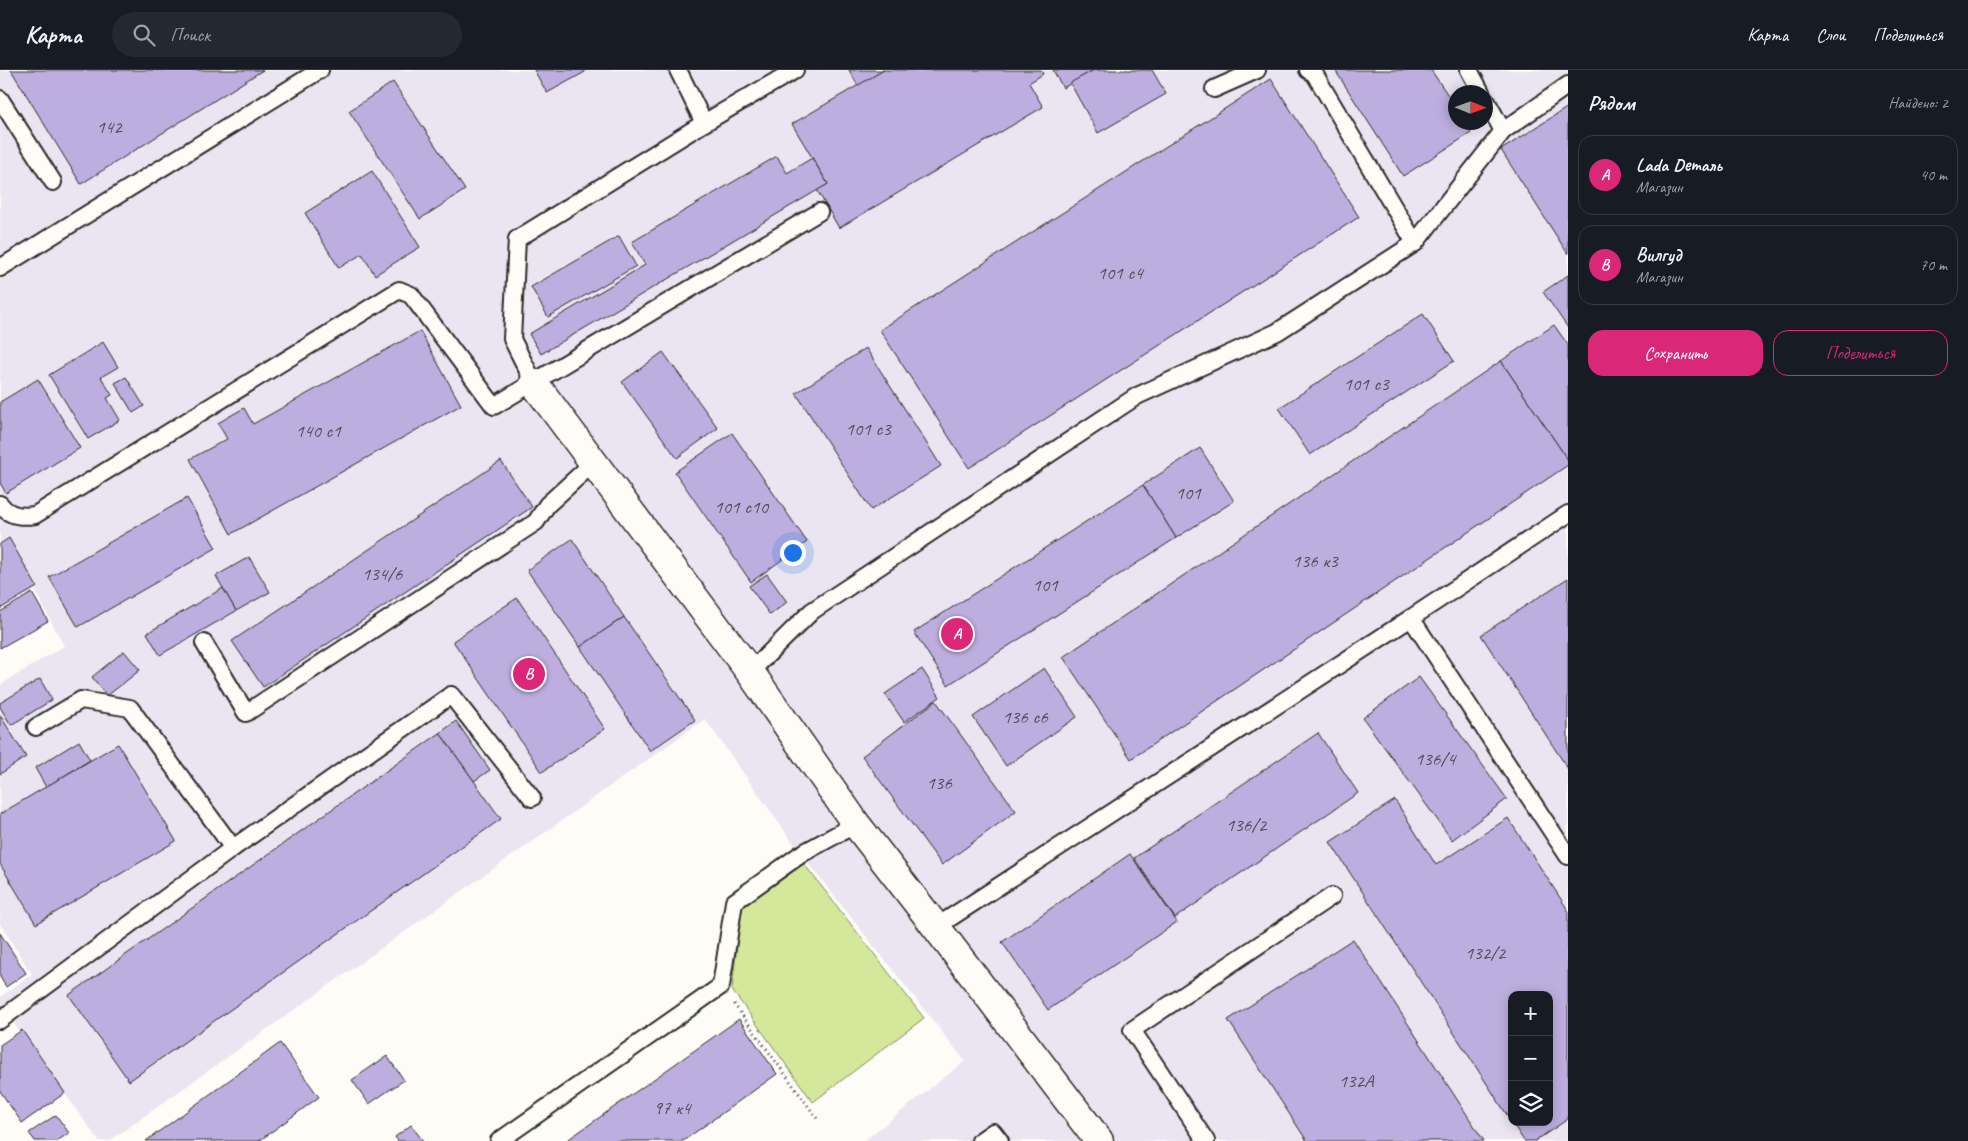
<!DOCTYPE html>
<html lang="ru">
<head>
<meta charset="utf-8">
<style>
	body { margin:0; font-family:Caveat,sans-serif; background:#242831; color:#f1f3f6 }
	.controls { position:absolute; right:15px; bottom:15px; display:grid; overflow:hidden; border-radius:10px; box-shadow:0 2px 12px #0003 }
	.controls button { width:45px; height:45px; display:grid; place-items:center; padding:0; border:0; border-bottom:1px solid #363941; background:#171b24; color:#f1f3f6; font:25px sans-serif }
	.compass { position:absolute; left:1448px; top:15px; width:45px; height:45px; border-radius:50%; background:#171b24; box-shadow:0 2px 12px #0003; rotate:91deg }
	.you { position:absolute; left:792px; top:482px; width:18px; height:18px; margin:-12px; border:4px solid #fff; border-radius:50%; background:#1a73e8; box-shadow:0 0 0 8px #1a73e833 }
	.badge { display:grid; place-items:center; width:32px; height:32px; border-radius:50%; background:#db2777; color:#fff; font-size:16px; font-weight:700 }
	.pin { position:absolute; translate:-50% -50%; border:2px solid #fff; box-shadow:0 1px 5px #0006 }
	.list { margin:0; padding:0; list-style:none }
	h2 { display:flex; justify-content:space-between; align-items:center; height:65px; margin:0; padding:0 20px; font-size:21px }
	h2 small { font-size:16px; font-weight:400; color:#9ea1a6 }
	.list li { display:grid; grid-template-columns:32px 1fr auto; gap:15px; align-items:center; box-sizing:border-box; height:80px; margin:0 10px 10px; padding:0 10px; border:1px solid #363941; border-radius:15px }
	.list b { display:block; font-size:19px; white-space:nowrap }
	.list p { margin:0; font-size:16px; white-space:nowrap; color:#9ea1a6 }
	.list em { font-size:16px; font-style:normal; color:#9ea1a6 }
	.actions { display:flex; gap:10px; padding:15px 20px }
	.actions a { flex:1; padding:11px 0; border:1px solid #db2777; border-radius:15px; text-align:center; font-size:18px; color:#db2777 }
	.actions .main { background:#db2777; color:#fff }
	.icon { flex:none; width:28px; height:28px; fill:none; stroke:currentColor; stroke-width:2; stroke-linecap:round; stroke-linejoin:round }
	.map { position:relative; flex:none; width:1568px; height:1071px; overflow:hidden }
	header { display:flex; align-items:center; gap:30px; box-sizing:border-box; height:70px; padding:0 25px; background:#171b24; border-bottom:1px solid #363941 }
	header strong { font-size:24px }
	nav { display:flex; gap:28px; margin-inline-start:auto; font-size:18px }
	.search { width:350px; height:45px; background:#242831; display:flex; align-items:center; gap:12px; box-sizing:border-box; padding:0 18px; border-radius:28px; color:#9ea1a6; font-size:19px }
	main { display:flex }
	aside { flex:1; background:#171b24 }
	.map>svg:first-child { display:block }
</style>
</head>
<body>
<header>
<strong>Карта</strong>
<div class="search"><svg class="icon" aria-label="search" viewBox="0 0 24 24"><circle cx="10" cy="10" r="6"/><path d="M15 15l6 6"/></svg>Поиск</div>
<nav><a>Карта</a><a>Слои</a><a>Поделиться</a></nav>
</header>
<main>
<div class="map">
<svg width="1568" height="1071" viewBox="0 0 1568 1071">
	<rect width="100%" height="100%" fill="#fdfcf7"/>
	<filter id="ink" filterUnits="userSpaceOnUse"><feTurbulence type="fractalNoise" baseFrequency=".02" numOctaves="2"/><feDisplacementMap in="SourceGraphic" scale="10" xChannelSelector="R" yChannelSelector="G"/><feConvolveMatrix kernelMatrix="1 2 1 2 8 2 1 2 1" color-interpolation-filters="sRGB"/></filter>
	<g filter="url(#ink)">
		<!-- built -->
		<path fill="#eae5f0" fill-rule="evenodd" d="M 0,0 L 1568,0 L 1568,205 L 1543,222 L 1568,258 L 1568,1071 L 864,1071 L 965,991 L 801,784 L 705,649 L 109,1071 L 99,1071 L 0,934 L 0,927 L 32,904 L 0,854 L 0,615 L 64,576 L 35,520 L 0,539 ZM 1456,22 L 1486,22 L 1486,52 L 1456,52 ZM 1512,925 L 1549,925 L 1549,1052 L 1512,1052 Z"/>
		<!-- green -->
		<polygon fill="#d5e79b" stroke="#808963" points="804,794 924,948 813,1032 732,920 741,838"/>
		<!-- building -->
		<g fill="#bdaedf" stroke="#2b2b2b" fill-rule="evenodd">
			<polygon points="11,0 263,0 81,114"/>
			<polygon points="534,0 584,0 585,2 547,23"/>
			<polygon points="849,0 884,0 858,16"/>
			<polygon points="884,0 1041,0 1043,4 1029,13 1043,37 839,158 817,120 828,114 792,54"/>
			<polygon points="1053,0 1094,0 1063,18"/>
			<polygon points="1094,0 1152,0 1166,24 1098,63 1070,13"/>
			<polygon points="1335,0 1431,0 1456,37 1456,52 1465,52 1471,63 1403,106"/>
			<polygon points="1271,9 1359,147 969,398 880,260"/>
			<polygon points="393,12 465,120 420,149 349,41"/>
			<polygon points="1568,37 1568,184 1501,80"/>
			<polygon points="777,86 787,103 812,88 828,114 541,284 529,264 645,195 632,172"/>
			<polygon points="372,101 420,177 375,205 362,184 339,198 305,143"/>
			<polygon points="619,166 636,196 548,247 531,217"/>
			<polygon points="1568,205 1568,258 1543,222"/>
			<polygon points="1423,244 1454,291 1310,385 1279,338"/>
			<polygon points="1554,255 1568,275 1568,390 1501,291"/>
			<polygon points="420,261 461,335 231,464 190,389 227,369 218,353 244,338 253,354"/>
			<polygon points="103,272 118,297 101,307 112,325 107,328 120,350 88,369 49,305"/>
			<polygon points="866,278 941,396 871,440 796,323"/>
			<polygon points="663,282 718,358 677,388 622,312"/>
			<polygon points="1501,291 1568,390 1568,395 1131,689 1063,587"/>
			<polygon points="126,307 144,336 133,343 115,313"/>
			<polygon points="38,309 80,378 6,423 0,413 0,332"/>
			<polygon points="732,363 807,472 751,512 675,402"/>
			<polygon points="1200,378 1234,431 1176,468 1143,415"/>
			<polygon points="501,391 532,437 263,617 232,571"/>
			<polygon points="1143,415 1176,468 948,615 914,562"/>
			<polygon points="187,428 216,478 78,557 49,507"/>
			<polygon points="9,468 37,517 0,539 0,474"/>
			<polygon points="572,469 624,547 580,577 527,500"/>
			<polygon points="249,487 270,522 236,541 216,506"/>
			<polygon points="767,504 787,532 770,545 749,516"/>
			<polygon points="1568,508 1568,699 1481,565"/>
			<polygon points="223,518 236,541 160,585 147,563"/>
			<polygon points="32,523 48,551 0,578 0,542"/>
			<polygon points="517,528 605,659 542,702 453,571"/>
			<polygon points="624,547 695,650 650,681 580,577"/>
			<polygon points="124,581 140,600 107,626 92,607"/>
			<polygon points="1044,598 1077,647 1006,696 973,647"/>
			<polygon points="922,599 940,627 904,652 885,624"/>
			<polygon points="1419,607 1507,729 1452,770 1363,648"/>
			<polygon points="40,609 52,630 11,655 0,637 0,633"/>
			<polygon points="936,631 1016,741 942,795 862,686"/>
			<polygon points="0,645 26,687 0,704"/>
			<polygon points="456,651 490,700 474,711 440,663"/>
			<polygon points="440,663 501,749 129,1011 69,925"/>
			<polygon points="1318,663 1358,723 1175,848 1134,788"/>
			<polygon points="79,671 90,690 46,717 35,698"/>
			<polygon points="118,674 176,771 36,854 0,794 0,744"/>
			<path d="M 1395,730 L 1436,795 L 1508,748 L 1568,840 L 1568,1049 L 1535,1071 L 1524,1071 L 1330,772 ZM 1512,925 L 1549,925 L 1549,1052 L 1512,1052 Z"/>
			<polygon points="1130,784 1177,852 1048,940 1002,872"/>
			<polygon points="0,863 26,903 6,917 0,907"/>
			<polygon points="1353,869 1484,1071 1307,1071 1228,950"/>
			<polygon points="739,949 777,1004 683,1071 566,1071"/>
			<polygon points="22,960 65,1023 22,1053 0,1021 0,975"/>
			<polygon points="280,973 319,1027 259,1071 146,1071"/>
			<polygon points="387,986 404,1010 369,1034 352,1010"/>
			<polygon points="56,1045 69,1063 57,1071 35,1071 29,1063"/>
			<polygon points="411,1055 423,1071 398,1071 395,1067"/>
		</g>
		<g fill="none" stroke-linecap="round" stroke-linejoin="round">
			<!-- lane casing -->
			<g stroke="#2b2b2b" stroke-width="20">
				<g id="lane">
					<polyline points="678,0 704,53"/>
					<polyline points="1308,0 1314,3 1415,173"/>
					<polyline points="1469,0 1481,22"/>
					<polyline points="1214,19 1257,0"/>
					<polyline points="0,29 53,112"/>
					<polyline points="1486,30 1503,61"/>
					<polyline points="0,198 320,0"/>
					<polyline points="534,313 512,269 517,169 704,53 795,0"/>
					<path d="M 0,434 C 8,446 22,447 35,445 L 399,220 L 411,225 L 494,336 L 819,142"/>
					<polyline points="1411,548 1568,444"/>
					<polyline points="204,573 246,643 536,452 547,435 593,393"/>
					<polyline points="750,602 812,541 1137,326 1277,262 1415,173 1503,61 1568,15"/>
					<polyline points="233,778 451,625 532,728"/>
					<polyline points="936,857 1411,548 1568,786"/>
					<polyline points="0,950 233,778 130,638 81,630 36,657"/>
					<polyline points="499,1071 721,916 734,832 801,784 856,754"/>
					<polyline points="980,1071 993,1062 1000,1071"/>
					<polyline points="1206,1071 1132,960 1332,826"/>
				</g>
			</g>
			<!-- street casing -->
			<g stroke="#2b2b2b" stroke-width="31">
				<polyline id="street" points="534,313 750,602 856,754 936,857 1099,1071"/>
			</g>
			<!-- path -->
			<polyline stroke="#2b2b2b" stroke-width="3" stroke-dasharray="1 4" stroke-linecap="butt" points="734,934 819,1051"/>
			<!-- lane -->
			<use href="#lane" stroke="#fdfcf7" stroke-width="16"/>
			<!-- street -->
			<use href="#street" stroke="#fdfcf7" stroke-width="28"/>
		</g>
	</g>
	<g text-anchor="middle" dominant-baseline="central" stroke-width="4.5" stroke-linejoin="round" paint-order="stroke">
		<!-- number labels -->
		<g font-size="19" fill="#504c58">
			<text x="109" y="57">142</text>
			<text x="1120" y="203">101 с4</text>
			<text x="1366" y="314">101 с3</text>
			<text x="868" y="359">101 с3</text>
			<text x="318" y="361">140 с1</text>
			<text x="1188" y="423">101</text>
			<text x="741" y="437">101 с10</text>
			<text x="1315" y="491">136 к3</text>
			<text x="382" y="504">134/6</text>
			<text x="1045" y="515">101</text>
			<text x="1025" y="647">136 с6</text>
			<text x="1435" y="689">136/4</text>
			<text x="939" y="713">136</text>
			<text x="1246" y="755">136/2</text>
			<text x="1485" y="883">132/2</text>
			<text x="1356" y="1011">132А</text>
			<text x="672" y="1038">97 к4</text>
		</g>
	</g>
</svg>
<div class="controls">
<button>+</button>
<button>−</button>
<button><svg class="icon" aria-label="layers" viewBox="0 0 24 24"><path d="M12 4l9 5-9 5-9-5zM3 14l9 5 9-5"/></svg></button>
</div>
<svg class="compass" viewBox="-18 -18 36 36"><path d="M0-13l5 13h-10z" fill="#e53935"/><path d="M0 13l5-13h-10z" fill="#9ea1a6"/></svg>
<div class="you"></div>
<div class="pin badge" style="left:957px;top:564px">A</div>
<div class="pin badge" style="left:529px;top:604px">B</div>
</div>
<aside>
<h2>Рядом<small>Найдено: 2</small></h2>
<ul class="list">
<li><span class="badge">A</span><div><b>Lada Dеталь</b><p>Магазин</p></div><em>40 m</em></li>
<li><span class="badge">B</span><div><b>Вилгуд</b><p>Магазин</p></div><em>70 m</em></li>
</ul>
<div class="actions"><a class="main">Сохранить</a><a>Поделиться</a></div>
</aside>
</main>
</body>
</html>
